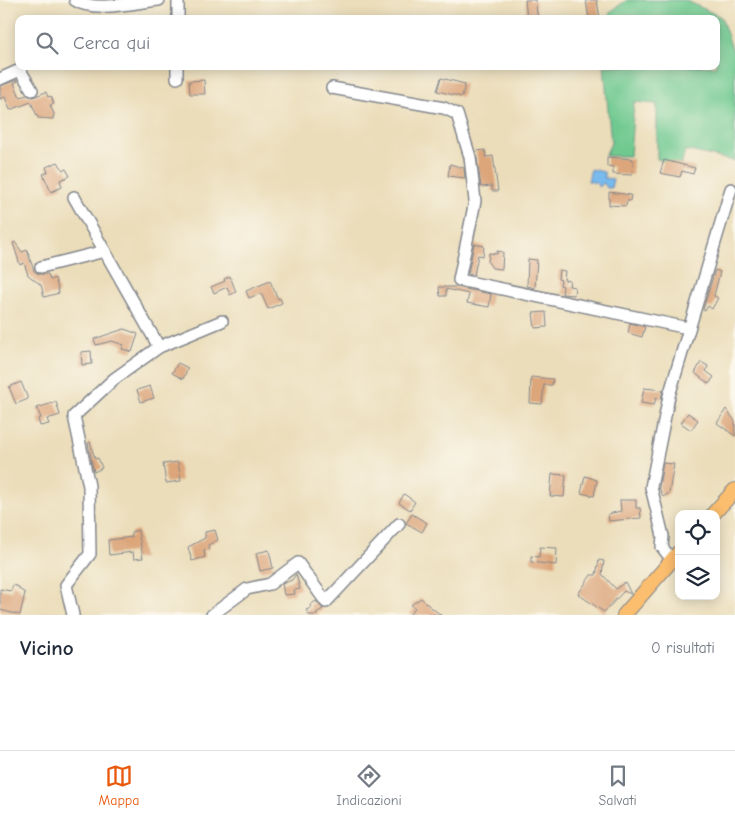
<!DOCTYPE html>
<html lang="it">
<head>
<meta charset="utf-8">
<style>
	body { margin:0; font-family:"Comic Neue",sans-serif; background:#f2f2f3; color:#1f2937 }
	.controls { position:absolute; right:15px; bottom:15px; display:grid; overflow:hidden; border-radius:10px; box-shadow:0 2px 12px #0003 }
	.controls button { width:45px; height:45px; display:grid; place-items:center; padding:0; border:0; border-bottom:1px solid #e0e1e3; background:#fff; color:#1f2937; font:25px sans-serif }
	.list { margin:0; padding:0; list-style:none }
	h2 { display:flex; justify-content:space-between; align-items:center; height:65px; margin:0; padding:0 20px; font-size:21px }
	h2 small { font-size:16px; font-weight:400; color:#747a83 }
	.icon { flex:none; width:28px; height:28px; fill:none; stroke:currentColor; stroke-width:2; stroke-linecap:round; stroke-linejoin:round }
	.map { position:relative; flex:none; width:735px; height:615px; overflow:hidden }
	.search { position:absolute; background:#fff; box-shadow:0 2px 12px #0003; left:15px; right:15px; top:15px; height:55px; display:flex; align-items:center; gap:12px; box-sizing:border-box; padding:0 18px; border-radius:10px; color:#747a83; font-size:19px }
	.sheet { height:135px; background:#fff }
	nav { display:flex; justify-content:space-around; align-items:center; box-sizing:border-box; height:70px; border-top:1px solid #e0e1e3; background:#fff; font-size:14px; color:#747a83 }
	nav a { display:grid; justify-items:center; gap:2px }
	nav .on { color:#ea580c }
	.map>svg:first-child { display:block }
</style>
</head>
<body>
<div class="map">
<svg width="735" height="615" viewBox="0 0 735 615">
	<rect width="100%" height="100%" fill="#fbf7ec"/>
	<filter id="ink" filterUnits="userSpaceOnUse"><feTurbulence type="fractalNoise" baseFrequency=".02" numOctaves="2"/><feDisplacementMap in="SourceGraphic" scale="10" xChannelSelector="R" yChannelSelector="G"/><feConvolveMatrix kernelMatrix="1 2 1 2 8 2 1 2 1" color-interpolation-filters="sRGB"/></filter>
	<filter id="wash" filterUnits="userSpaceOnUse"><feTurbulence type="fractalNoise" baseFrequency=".0096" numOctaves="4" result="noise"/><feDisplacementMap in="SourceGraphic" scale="20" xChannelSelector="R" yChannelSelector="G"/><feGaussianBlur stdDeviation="1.12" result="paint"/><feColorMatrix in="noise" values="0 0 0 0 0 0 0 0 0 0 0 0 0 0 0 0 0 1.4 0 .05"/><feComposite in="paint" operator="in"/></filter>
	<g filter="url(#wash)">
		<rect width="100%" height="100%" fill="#ebddb9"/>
		<!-- green -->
		<polygon fill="#70c98f" stroke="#467c76" points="627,0 685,0 721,17 735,57 735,161 685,150 681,165 657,159 657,104 634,102 630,156 605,156 611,143 604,66 716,66 716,19 609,19 610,12"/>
		<!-- water -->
		<polygon fill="#79bbee" stroke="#4a75a6" points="591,169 604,172 604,178 613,179 611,188 607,188 604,183 598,187 597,183 588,181"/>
		<g id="blocks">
			<!-- building -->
			<g fill="#dca57a">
				<polygon points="525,0 535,0 538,19 527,19"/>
				<polygon points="586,0 597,0 600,19 589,19"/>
				<polygon points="441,78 465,84 462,97 437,91"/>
				<polygon points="17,80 18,81 14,83 20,97 27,95 33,97 46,92 48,97 51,96 54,104 50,105 54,114 53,119 38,118 31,102 10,110 5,97 0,99 0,86"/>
				<polygon points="204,80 205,94 190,94 189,81"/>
				<polygon points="485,150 486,157 493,156 498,191 492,191 492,186 481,187 476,151"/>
				<polygon points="607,157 633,159 632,175 613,174 613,167 607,166"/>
				<polygon points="664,160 695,168 693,174 682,171 680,177 660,173"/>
				<polygon points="58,162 63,170 66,169 70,176 60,180 62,187 51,192 43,174 48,172 46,167"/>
				<polygon points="450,164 464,168 465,178 448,176"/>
				<polygon points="609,192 631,195 630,201 627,201 626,206 609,205"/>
				<polygon points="15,242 22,252 27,250 34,271 39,274 48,274 50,280 55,278 59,293 44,297 41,285 28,275 24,263 20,265 13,243"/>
				<polygon points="474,244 484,246 483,256 478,255 474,275 468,274"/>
				<polygon points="497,251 503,252 502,269 492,268 488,262 489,253 497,254"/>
				<polygon points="528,259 537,260 535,288 527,286"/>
				<polygon points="559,270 565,271 564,280 570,281 569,286 575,287 574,295 562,294 563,286 560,285 561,280 558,279"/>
				<polygon points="715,270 720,272 714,296 718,298 712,309 708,306 705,311 703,310"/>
				<polygon points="230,276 236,292 230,295 227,287 214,293 211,287 225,281 224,279"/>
				<polygon points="270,281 278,299 280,298 282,303 268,309 261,293 249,298 246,291"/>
				<polygon points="439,287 456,287 491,294 489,307 467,303 469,294 446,289 446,296 440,296"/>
				<polygon points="546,312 547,327 535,328 533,313"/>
				<polygon points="630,323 645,327 642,337 628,333"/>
				<polygon points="124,329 138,334 132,352 122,349 124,345 112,341 96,345 94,339"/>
				<polygon points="91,351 92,364 82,365 81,352"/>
				<polygon points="701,362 708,366 706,371 714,377 709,384 695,373"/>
				<polygon points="178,363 188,368 183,379 172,373"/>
				<polygon points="531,377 553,379 552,385 544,385 542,404 530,403"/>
				<polygon points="21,382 28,399 16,404 9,387"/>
				<polygon points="150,386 154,398 141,402 137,390"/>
				<polygon points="644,388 663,390 661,399 656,398 654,405 641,403"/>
				<polygon points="56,402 60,415 47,419 49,424 40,426 38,419 41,418 37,408"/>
				<polygon points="726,409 735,421 735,436 717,423"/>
				<polygon points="688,413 698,420 691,430 681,423"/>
				<polygon points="90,442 95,459 98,458 102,468 94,472 88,443"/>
				<polygon points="178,462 181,481 166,483 163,464"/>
				<polygon points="663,463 674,464 669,493 663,497 659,487"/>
				<polygon points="552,474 566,475 564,497 550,496"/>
				<polygon points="585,476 597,480 594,496 581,493"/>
				<polygon points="404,494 415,502 410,510 399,503"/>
				<polygon points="620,500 636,500 636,508 640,508 641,518 609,521 608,514 621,511"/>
				<polygon points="412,514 427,523 422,532 406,523"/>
				<polygon points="138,530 143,558 134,559 133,552 109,555 108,540 132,537 131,532"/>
				<polygon points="215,530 218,540 208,545 209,549 204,550 205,557 192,561 188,547 205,538 205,532"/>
				<polygon points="540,547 557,548 556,565 531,562 531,556 539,557"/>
				<polygon points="269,550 273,568 260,571 256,553"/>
				<polygon points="599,560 604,561 602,574 616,589 625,582 631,594 624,591 604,612 578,594 591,575 596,575"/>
				<polygon points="296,574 300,589 294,590 295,594 284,595 282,584 292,580"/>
				<polygon points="13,585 19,587 19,589 25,593 20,615 0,610 0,589 11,591"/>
				<polygon points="421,598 427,604 441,615 409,615 415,608 411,605"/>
				<polygon points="316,601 323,609 316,613 318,615 309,615 306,610 311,608 310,605"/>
			</g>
		</g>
	</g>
	<g filter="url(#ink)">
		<use href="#blocks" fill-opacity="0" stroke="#83868c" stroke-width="1"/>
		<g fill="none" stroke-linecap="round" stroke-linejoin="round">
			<!-- minor casing -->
			<g stroke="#83868c" stroke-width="14">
				<g id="minor">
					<path d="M 75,0 C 93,13 137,2 159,0"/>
					<polyline points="178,19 178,0"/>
					<polyline points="177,78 177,66"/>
					<polyline points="0,79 20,70 32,90"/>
					<polyline points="332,88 444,108 457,114 470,157 475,201 459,280 688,328"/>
					<polyline points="74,197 159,347"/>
					<polyline points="41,267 105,251"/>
					<polyline points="672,560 662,547 663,536 651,487 669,396 731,189"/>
					<polyline points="73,615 66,585 90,554 89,486 74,416 114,379 159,347 222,321"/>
					<polyline points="212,615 247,589 270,584 298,563 326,602 399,524"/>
				</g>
			</g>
			<!-- major casing -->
			<g stroke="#83868c" stroke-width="16">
				<g id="major">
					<polyline points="713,514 735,490"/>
					<polyline points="624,615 679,552"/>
				</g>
			</g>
			<!-- minor -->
			<use href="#minor" stroke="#fff" stroke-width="11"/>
			<!-- major -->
			<use href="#major" stroke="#fbbd6e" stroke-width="14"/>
		</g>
	</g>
</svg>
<div class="controls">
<button><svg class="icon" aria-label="locate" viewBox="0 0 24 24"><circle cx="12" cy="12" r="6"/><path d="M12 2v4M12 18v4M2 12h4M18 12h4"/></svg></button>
<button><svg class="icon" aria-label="layers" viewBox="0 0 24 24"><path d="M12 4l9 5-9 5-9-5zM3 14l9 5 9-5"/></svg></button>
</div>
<div class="search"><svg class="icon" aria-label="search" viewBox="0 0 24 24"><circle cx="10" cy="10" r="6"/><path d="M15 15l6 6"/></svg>Cerca qui</div>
</div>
<section class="sheet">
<h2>Vicino<small>0 risultati</small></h2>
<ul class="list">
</ul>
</section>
<nav>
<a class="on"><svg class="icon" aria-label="map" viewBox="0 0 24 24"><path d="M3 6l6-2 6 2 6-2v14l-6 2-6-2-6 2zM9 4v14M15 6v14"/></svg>Mappa</a>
<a><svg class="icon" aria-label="directions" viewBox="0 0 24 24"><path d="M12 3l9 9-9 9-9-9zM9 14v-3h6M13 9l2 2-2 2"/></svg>Indicazioni</a>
<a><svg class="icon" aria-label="saved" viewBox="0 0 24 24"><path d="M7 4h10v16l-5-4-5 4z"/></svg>Salvati</a>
</nav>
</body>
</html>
